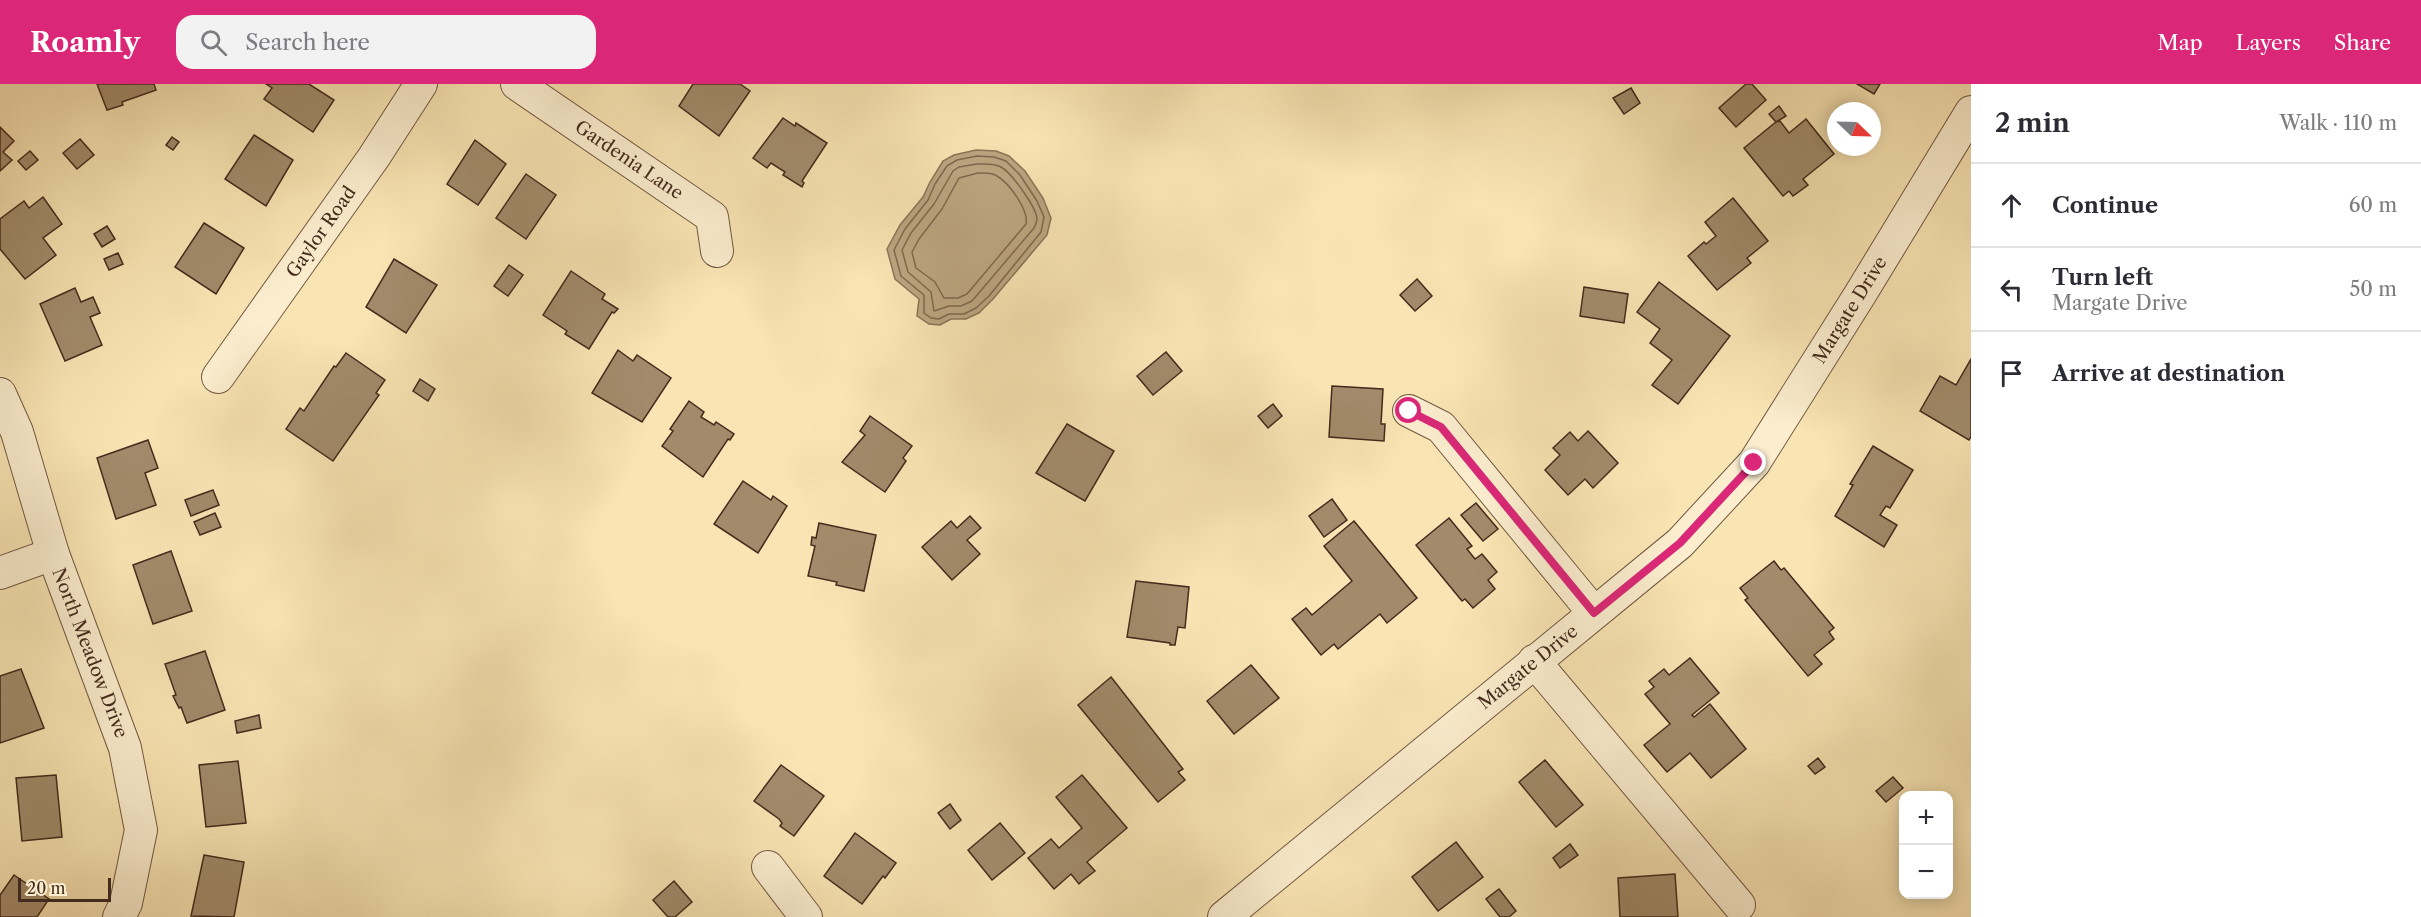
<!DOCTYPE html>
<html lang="en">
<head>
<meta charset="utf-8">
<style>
	body { margin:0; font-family:"Libre Caslon Text",serif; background:#f2f2f3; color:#2b2b33 }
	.controls { position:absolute; right:18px; bottom:18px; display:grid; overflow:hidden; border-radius:12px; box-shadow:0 3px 15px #0003 }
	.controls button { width:54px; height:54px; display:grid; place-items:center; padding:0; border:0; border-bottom:2px solid #e1e1e2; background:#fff; color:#2b2b33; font:30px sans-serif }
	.compass { position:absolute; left:1827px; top:18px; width:54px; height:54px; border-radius:50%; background:#fff; box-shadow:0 3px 15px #0003; rotate:113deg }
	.scale { position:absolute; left:18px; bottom:15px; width:93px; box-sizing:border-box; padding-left:6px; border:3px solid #442b1d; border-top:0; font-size:16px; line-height:21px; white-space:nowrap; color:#442b1d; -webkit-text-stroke:4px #fbedce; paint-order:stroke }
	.stop { position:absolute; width:18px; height:18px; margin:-14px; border:4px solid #db2777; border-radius:50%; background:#fff }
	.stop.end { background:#db2777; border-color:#fff; box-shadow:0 2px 6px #0008 }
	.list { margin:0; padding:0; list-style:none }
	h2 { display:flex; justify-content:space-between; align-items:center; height:78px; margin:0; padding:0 24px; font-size:26px }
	h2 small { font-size:20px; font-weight:400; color:#7c7c81 }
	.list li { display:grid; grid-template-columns:39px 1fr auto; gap:18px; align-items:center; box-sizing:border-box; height:84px; padding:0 24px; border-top:2px solid #e1e1e2 }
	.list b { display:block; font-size:22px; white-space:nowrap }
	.list p { margin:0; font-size:20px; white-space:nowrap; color:#7c7c81 }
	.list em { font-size:20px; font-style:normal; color:#7c7c81 }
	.icon { flex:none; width:33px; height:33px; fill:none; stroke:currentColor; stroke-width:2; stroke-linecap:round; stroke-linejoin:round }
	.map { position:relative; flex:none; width:1971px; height:833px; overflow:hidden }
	header { display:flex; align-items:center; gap:36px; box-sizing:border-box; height:84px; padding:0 30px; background:#db2777; color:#fff }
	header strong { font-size:28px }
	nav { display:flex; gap:33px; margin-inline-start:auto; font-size:21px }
	.search { width:420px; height:54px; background:#f2f2f3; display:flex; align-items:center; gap:15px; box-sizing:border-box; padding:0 21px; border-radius:18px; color:#7c7c81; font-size:22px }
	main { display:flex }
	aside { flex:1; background:#fff }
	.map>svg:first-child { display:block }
</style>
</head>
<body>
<header>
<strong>Roamly</strong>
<div class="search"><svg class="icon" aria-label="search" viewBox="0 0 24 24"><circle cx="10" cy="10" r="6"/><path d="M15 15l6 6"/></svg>Search here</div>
<nav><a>Map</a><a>Layers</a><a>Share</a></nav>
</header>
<main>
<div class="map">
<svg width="1971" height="833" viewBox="0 0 1971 833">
	<rect width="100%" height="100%" fill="#f9e4b3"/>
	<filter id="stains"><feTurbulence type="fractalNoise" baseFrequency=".00333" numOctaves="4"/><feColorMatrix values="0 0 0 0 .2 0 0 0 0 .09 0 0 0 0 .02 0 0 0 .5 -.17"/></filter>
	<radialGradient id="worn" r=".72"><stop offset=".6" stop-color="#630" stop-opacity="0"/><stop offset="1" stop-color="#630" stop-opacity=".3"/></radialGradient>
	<!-- water -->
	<polygon fill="#bba580" stroke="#8b7458" stroke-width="1.5" points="976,66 996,67 1009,72 1025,87 1043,114 1051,134 1047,151 993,215 979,229 966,235 951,235 940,241 929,240 917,232 919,215 895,195 887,165 900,141 923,113 930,98 943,77 954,71"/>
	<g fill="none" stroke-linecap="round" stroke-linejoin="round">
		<!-- shore -->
		<g stroke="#80684e" stroke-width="1.5">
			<polygon points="977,72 994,73 1006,77 1020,91 1037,117 1044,133 1041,148 989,212 976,224 964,230 949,230 939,235 931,234 924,229 924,211 901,192 894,166 905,145 928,116 935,100 947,82 957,76"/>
			<path d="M 977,80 C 985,80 994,79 1001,83 C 1012,89 1035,122 1037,134 C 1037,136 1035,142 1034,144 L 972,217 L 961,222 L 949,222 L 934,227 L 931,208 L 908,188 L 902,166 L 911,149 L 934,120 L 953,87 L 959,83 Z"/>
			<path d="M 978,89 C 984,89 992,88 997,92 C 1009,99 1029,126 1026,140 L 967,210 L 958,214 L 944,214 L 935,198 L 916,184 L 912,168 L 919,155 L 942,125 L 959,94 Z"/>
		</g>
	</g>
	<!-- building -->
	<g fill="#a28b6b" stroke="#442b1d" stroke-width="1.5">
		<polygon points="97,0 154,0 156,6 122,18 123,21 107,26"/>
		<polygon points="266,0 309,0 334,16 313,48 264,15 272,4"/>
		<polygon points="693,0 740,0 750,7 719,52 679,22"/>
		<polygon points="1746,0 1752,0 1766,16 1736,43 1719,24"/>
		<polygon points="1857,0 1880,0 1874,10"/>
		<polygon points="1631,4 1640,19 1624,30 1613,14"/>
		<polygon points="1779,22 1786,32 1776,38 1769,30"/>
		<polygon points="783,34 795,42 796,39 827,59 802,97 804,99 802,103 783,91 785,88 771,79 767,84 753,74"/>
		<polygon points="1806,35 1834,70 1803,95 1808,101 1793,112 1789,107 1783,112 1744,64 1776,38 1780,37 1789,49"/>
		<polygon points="0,43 14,57 3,68 12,76 0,87"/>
		<polygon points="254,51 293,76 266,122 225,95"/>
		<polygon points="172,53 179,58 173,66 166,61"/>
		<polygon points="80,55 94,71 77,85 63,69"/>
		<polygon points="475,56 506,80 478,121 447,100"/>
		<polygon points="30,67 38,76 26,86 18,77"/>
		<polygon points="526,90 556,111 526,155 496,134"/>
		<polygon points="43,113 62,140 43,154 56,171 25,195 0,165 0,135 24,117 29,124"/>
		<polygon points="1733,114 1768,157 1747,174 1751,179 1717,206 1688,172 1704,158 1706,160 1716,152 1705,138"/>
		<polygon points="204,139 244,164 216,210 175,183"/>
		<polygon points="107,142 115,155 102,163 94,150"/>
		<polygon points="118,169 123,180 109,186 104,175"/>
		<polygon points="394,175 437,201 406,249 366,223"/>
		<polygon points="509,181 523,191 508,212 494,202"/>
		<polygon points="571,187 605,210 602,215 618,225 614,229 612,228 589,265 565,250 567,247 543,231"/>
		<polygon points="1417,195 1432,212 1415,227 1400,211"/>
		<polygon points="1659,198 1730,252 1678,320 1652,301 1672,276 1650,259 1660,245 1637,228"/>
		<polygon points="1584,203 1628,210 1624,239 1580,232"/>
		<polygon points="75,204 81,218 93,213 100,229 90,233 102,261 65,277 40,220"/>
		<polygon points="618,266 633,277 637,271 671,294 642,338 592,309"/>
		<polygon points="1166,268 1182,287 1153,311 1137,292"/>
		<polygon points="346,269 385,296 376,309 379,311 333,377 286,345 300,324 304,327 334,282 336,283"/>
		<polygon points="1971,275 1971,353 1969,356 1920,327 1940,292 1956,301"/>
		<polygon points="420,295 435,305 428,317 413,307"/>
		<polygon points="1332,302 1383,305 1381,340 1385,340 1384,357 1329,353"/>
		<polygon points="689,317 704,328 701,333 714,341 716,338 734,350 730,356 728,355 703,393 662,362 673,347 670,345"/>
		<polygon points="1273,320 1282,332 1268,344 1258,332"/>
		<polygon points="870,332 912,362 903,374 906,377 885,408 842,378 865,351 860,347"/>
		<polygon points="1067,340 1114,367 1085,417 1036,389"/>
		<polygon points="1588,347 1618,379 1593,404 1585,395 1568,411 1545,386 1560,371 1553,364 1570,348 1578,357"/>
		<polygon points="148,356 158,384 145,389 156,421 116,435 97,374"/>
		<polygon points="1873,362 1913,386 1890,424 1886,422 1880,431 1897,441 1884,463 1835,432 1853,401 1850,400"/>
		<polygon points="743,397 771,416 773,412 787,422 758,469 714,440"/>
		<polygon points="213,406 219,421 191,432 185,416"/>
		<polygon points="1332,415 1347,436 1324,453 1309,432"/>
		<polygon points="1476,419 1498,445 1483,457 1461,431"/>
		<polygon points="215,429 221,443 200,451 194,438"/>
		<polygon points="970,432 981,444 967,456 980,470 952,496 922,463 951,437 957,444"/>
		<polygon points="1449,434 1472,462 1467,465 1475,475 1482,470 1497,488 1488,496 1495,505 1473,524 1465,515 1462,517 1416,461"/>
		<polygon points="1354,437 1417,514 1387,539 1380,530 1338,565 1334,560 1321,571 1292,535 1306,524 1312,531 1352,497 1324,462"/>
		<polygon points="819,439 876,451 864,507 836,501 837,498 808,492 815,462 811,461 812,453 816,454"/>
		<polygon points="171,467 192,527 153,540 133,481"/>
		<polygon points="1774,477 1781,486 1784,484 1834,544 1829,548 1834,555 1814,571 1822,580 1808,592 1745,516 1748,514 1740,504"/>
		<polygon points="1136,497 1189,503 1185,544 1178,543 1175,561 1170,561 1170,559 1127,553"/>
		<polygon points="205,567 225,626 187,639 181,623 179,624 173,612 176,611 165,580"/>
		<polygon points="1690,574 1719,609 1692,631 1694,633 1710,620 1746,665 1711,694 1690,669 1667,688 1644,661 1670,640 1645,610 1654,603 1649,597 1664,585 1669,591"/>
		<polygon points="1251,581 1279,614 1234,650 1207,617"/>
		<polygon points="21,585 44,644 0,659 0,592"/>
		<polygon points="1111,593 1183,685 1178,688 1185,696 1158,718 1078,621"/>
		<polygon points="259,631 261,644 237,649 235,637"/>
		<polygon points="1818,674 1825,683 1815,690 1808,682"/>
		<polygon points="1545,676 1583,721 1556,743 1519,698"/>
		<polygon points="238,677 246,739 206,743 199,681"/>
		<polygon points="781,681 824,712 794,752 780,742 782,739 779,735 754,717"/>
		<polygon points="56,691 62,753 22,757 16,694"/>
		<polygon points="1082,691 1127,744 1087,778 1095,787 1082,797 1079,800 1071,790 1054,805 1028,774 1051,755 1059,764 1082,744 1056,713"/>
		<polygon points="1893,693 1903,704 1886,718 1876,707"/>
		<polygon points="950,720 961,736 950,745 938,729"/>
		<polygon points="1000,739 1025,769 992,796 968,766"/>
		<polygon points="855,749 896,779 885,794 883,792 862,820 824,792"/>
		<polygon points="1456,758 1483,793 1438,827 1412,793"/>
		<polygon points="1570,760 1578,771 1560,784 1553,774"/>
		<polygon points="204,771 244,778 234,833 191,832"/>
		<polygon points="1675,790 1678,833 1620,833 1618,794"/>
		<polygon points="14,791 49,815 37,833 0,833 0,811"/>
		<polygon points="674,797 692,818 675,833 668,833 653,816"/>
		<polygon points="1499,805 1516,827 1509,833 1500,833 1486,815"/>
	</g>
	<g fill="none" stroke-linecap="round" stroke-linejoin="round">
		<!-- minor casing -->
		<g stroke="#715942" stroke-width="34">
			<g id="minor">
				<polyline points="517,0 712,133 717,167"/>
				<polyline points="218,293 374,73 421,0"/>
				<polyline points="0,310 17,348 53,470 125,664 141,746 126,819 119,833"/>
				<polyline points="1409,327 1441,343 1594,529"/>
				<polyline points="0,489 53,470"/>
				<polyline points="1534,577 1739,821"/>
				<polyline points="768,783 806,833"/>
				<polyline points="1224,833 1680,459 1754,379 1861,209 1971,28"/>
			</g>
		</g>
		<!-- minor -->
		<use href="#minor" stroke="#fbedce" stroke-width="32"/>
	</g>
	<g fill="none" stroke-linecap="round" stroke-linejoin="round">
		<!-- route -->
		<polyline stroke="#db2777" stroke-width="8" points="1409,327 1441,343 1594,529 1680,459 1754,379"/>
	</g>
	<g text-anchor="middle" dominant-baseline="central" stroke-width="6" stroke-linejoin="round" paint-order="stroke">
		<!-- street labels -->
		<g font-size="18" fill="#442b1d" stroke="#fbedce">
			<text transform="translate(629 76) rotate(34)">Gardenia Lane</text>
			<text transform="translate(321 148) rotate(-55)">Gaylor Road</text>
			<text transform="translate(1850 226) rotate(-58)">Margate Drive</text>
			<text transform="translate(90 569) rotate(69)">North Meadow Drive</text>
			<text transform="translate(1528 583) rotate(-39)">Margate Drive</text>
		</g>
	</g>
	<rect width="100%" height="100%" filter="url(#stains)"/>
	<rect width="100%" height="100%" fill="url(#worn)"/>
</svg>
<div class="controls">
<button>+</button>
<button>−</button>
</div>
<svg class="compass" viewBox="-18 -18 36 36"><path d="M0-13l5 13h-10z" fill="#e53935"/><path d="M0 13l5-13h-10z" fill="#7c7c81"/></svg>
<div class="scale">20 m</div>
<div class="stop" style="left:1409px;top:327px"></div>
<div class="stop end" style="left:1754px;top:379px"></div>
</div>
<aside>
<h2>2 min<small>Walk · 110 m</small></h2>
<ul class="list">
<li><svg class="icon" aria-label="ahead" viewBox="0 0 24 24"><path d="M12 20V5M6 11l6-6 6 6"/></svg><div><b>Continue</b></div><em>60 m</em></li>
<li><svg class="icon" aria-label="left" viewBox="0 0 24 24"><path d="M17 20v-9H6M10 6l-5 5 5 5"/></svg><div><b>Turn left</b><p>Margate Drive</p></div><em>50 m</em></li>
<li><svg class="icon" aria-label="arrive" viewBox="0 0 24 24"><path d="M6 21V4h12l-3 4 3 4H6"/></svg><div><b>Arrive at destination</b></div></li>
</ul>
</aside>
</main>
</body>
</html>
